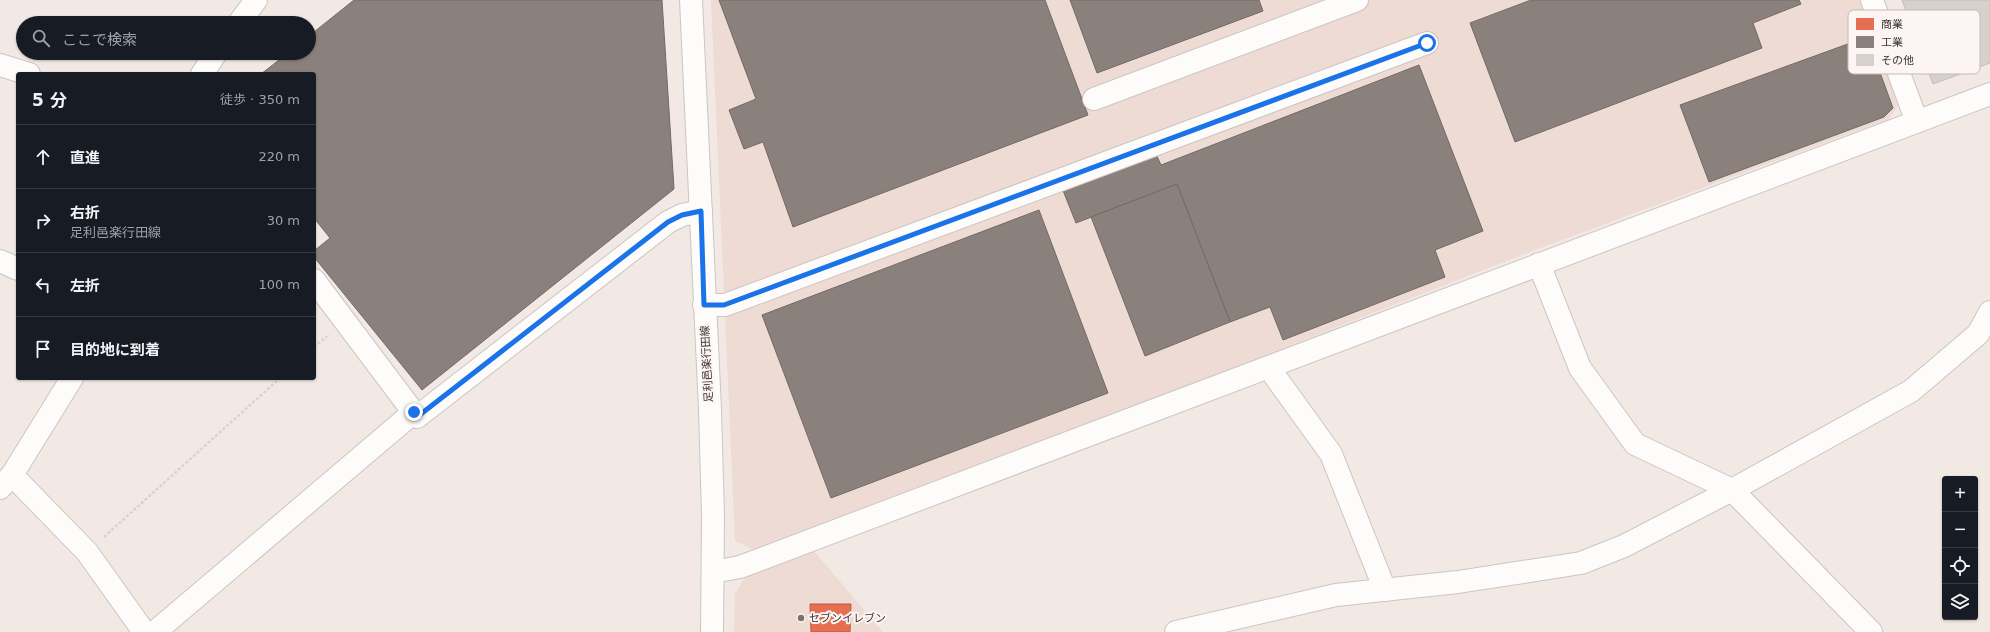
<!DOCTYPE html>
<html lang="ja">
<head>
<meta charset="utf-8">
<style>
	body { margin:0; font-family:"DejaVu Sans","Noto Sans JP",sans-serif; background:#242831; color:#f1f3f6 }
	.controls { position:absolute; right:12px; bottom:12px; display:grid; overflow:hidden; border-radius:4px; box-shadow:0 1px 3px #0004 }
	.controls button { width:36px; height:36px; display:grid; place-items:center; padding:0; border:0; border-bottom:1px solid #363941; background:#171b24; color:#f1f3f6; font:20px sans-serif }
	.stop { position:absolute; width:12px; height:12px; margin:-9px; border:3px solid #1a73e8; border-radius:50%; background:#fff }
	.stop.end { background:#1a73e8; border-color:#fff; box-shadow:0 1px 4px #0008 }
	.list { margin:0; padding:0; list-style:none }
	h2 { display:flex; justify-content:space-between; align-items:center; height:52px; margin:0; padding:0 16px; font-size:17px }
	h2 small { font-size:13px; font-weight:400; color:#9ea1a6 }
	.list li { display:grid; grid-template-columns:26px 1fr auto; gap:12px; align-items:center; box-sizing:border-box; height:64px; padding:0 16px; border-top:1px solid #363941 }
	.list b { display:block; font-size:15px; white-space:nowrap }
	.list p { margin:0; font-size:13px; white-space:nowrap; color:#9ea1a6 }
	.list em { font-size:13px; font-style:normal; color:#9ea1a6 }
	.icon { flex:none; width:22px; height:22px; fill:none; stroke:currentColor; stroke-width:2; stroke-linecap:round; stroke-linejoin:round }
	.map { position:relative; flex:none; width:1990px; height:632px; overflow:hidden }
	.search { position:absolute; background:#171b24; box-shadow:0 1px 3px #0004; left:16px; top:16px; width:300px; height:44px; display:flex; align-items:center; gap:10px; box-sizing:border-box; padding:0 14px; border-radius:22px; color:#9ea1a6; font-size:15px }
	.panel { position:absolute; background:#171b24; box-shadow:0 1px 3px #0004; left:16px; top:72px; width:300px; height:308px; border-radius:4px }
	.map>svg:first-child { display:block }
</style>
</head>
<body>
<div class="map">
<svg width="1990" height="632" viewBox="0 0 1990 632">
	<rect width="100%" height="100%" fill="#f2e9e5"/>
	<!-- built -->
	<g fill="#eddbd4">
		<polygon points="711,0 1861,0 1898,106 1889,119 1535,250 1121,411 752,549 735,541"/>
		<polygon points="814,551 883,632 734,632 735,594 747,574"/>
	</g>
	<!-- shops -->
	<polygon fill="#e76f51" stroke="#b35d47" points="810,604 851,604 850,632 811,632"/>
	<!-- industry -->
	<g fill="#8a817c" stroke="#726a66">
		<polygon points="354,0 662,0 674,189 422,390 314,257 314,251 330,238 314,218 314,74 261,74 288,53 309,53 309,36"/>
		<polygon points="719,0 1045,0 1088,115 793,227 763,142 744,149 729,110 756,99"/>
		<polygon points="1070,0 1259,0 1263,11 1097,73"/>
		<polygon points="1531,0 1799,0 1801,4 1753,23 1762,48 1515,142 1470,23"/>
		<polygon points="1867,37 1893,108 1884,117 1709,182 1680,105"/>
		<polygon points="1419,65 1483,231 1435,250 1445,277 1283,340 1270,307 1230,322 1177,184 1076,223 1062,188 1155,152 1161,165"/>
		<polygon points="1177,184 1230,322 1145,356 1091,217"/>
		<polygon points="1039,210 1108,393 831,498 762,315"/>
	</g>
	<!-- building -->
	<polygon fill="#d7d0cc" stroke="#c4bdba" points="1902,0 1990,0 1990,63 1933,84"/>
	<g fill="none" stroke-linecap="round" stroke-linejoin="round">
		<!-- minor casing -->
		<g stroke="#ccc5c2" stroke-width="24">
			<g id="minor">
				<polyline points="1872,0 1917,122"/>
				<polyline points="239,23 256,0"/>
				<polyline points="0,65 29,74"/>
				<polyline points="202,74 216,53"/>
				<polyline points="1094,99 1357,0"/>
				<polyline points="0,261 18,269"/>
				<polyline points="1539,264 1580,368 1635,444 1732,490 1871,632"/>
				<polyline points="314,280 417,417 668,222 682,215 701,211"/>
				<polyline points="704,305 725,305 1427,43"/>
				<polyline points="1269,368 1331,454 1385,590"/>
				<polyline points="12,475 87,552 144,632"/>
				<polyline points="0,488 12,475 72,378"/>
				<polyline points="713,572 740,567 1990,94"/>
				<polyline points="155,632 414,412"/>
				<polyline points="1176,632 1336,595 1458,582 1581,563 1624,546 1732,490 1911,391 1978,334 1990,312"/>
			</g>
		</g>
		<!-- major casing -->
		<g stroke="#ccc5c2" stroke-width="24">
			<polyline id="major" points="691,0 710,410 713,516 712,632"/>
		</g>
		<!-- path -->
		<g stroke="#d6d4d2" stroke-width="2.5" stroke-dasharray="3 2" stroke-linecap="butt">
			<polyline points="314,347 327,336"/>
			<polyline points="104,537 280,378"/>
		</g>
		<!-- minor -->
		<use href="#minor" stroke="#fdfcfb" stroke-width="22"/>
		<!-- major -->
		<use href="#major" stroke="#fdfcfb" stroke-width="22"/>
	</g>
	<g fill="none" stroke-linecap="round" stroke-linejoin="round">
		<!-- route -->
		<polyline stroke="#1a73e8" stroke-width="5" points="414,412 417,417 668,222 682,215 701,211 704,305 724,305 1427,43"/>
	</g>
	<!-- markers -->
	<circle fill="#7b7370" stroke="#fdf5f3" stroke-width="1.5" cx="801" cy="618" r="4"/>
	<g text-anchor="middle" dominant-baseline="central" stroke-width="4" stroke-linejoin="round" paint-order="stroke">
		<!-- street labels -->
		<g font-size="11" fill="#3b3431" stroke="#fdf5f3">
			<text transform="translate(707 364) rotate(-93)">足利邑楽行田線</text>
		</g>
		<!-- poi labels -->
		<g font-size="11" fill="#3b3431" stroke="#fdf5f3" text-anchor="start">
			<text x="809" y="618">セブンイレブン</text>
		</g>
	</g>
	<!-- legend -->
	<rect x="1848" y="10" width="132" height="64" rx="6" fill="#fdf5f3" stroke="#c3bbb9" stroke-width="1"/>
	<rect x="1856" y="18" width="18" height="12" fill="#e76f51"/>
	<rect x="1856" y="36" width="18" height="12" fill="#8a817c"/>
	<rect x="1856" y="54" width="18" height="12" fill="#d7d0cc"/>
	<g font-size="11" fill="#3b3431">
		<text x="1881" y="28">商業</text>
		<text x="1881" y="46">工業</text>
		<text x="1881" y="64">その他</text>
	</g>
</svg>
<div class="controls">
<button>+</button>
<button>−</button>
<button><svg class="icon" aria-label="locate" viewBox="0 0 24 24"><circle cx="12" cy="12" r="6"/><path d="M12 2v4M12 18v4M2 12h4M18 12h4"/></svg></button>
<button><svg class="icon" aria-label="layers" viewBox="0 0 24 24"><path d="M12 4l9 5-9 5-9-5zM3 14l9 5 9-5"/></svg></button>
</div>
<div class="stop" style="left:1427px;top:43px"></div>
<div class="stop end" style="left:414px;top:412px"></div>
<div class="search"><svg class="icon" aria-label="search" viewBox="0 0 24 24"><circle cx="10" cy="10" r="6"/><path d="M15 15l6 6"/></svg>ここで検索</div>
<section class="panel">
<h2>5 分<small>徒歩 · 350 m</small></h2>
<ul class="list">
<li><svg class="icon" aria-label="ahead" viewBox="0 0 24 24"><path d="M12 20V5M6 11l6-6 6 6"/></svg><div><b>直進</b></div><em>220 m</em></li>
<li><svg class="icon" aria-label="right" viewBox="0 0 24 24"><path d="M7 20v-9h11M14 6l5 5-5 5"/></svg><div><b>右折</b><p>足利邑楽行田線</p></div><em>30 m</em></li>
<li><svg class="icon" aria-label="left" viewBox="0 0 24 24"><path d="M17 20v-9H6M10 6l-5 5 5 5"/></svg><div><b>左折</b></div><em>100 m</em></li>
<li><svg class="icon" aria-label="arrive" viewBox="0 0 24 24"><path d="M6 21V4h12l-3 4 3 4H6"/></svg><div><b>目的地に到着</b></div></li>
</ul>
</section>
</div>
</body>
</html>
